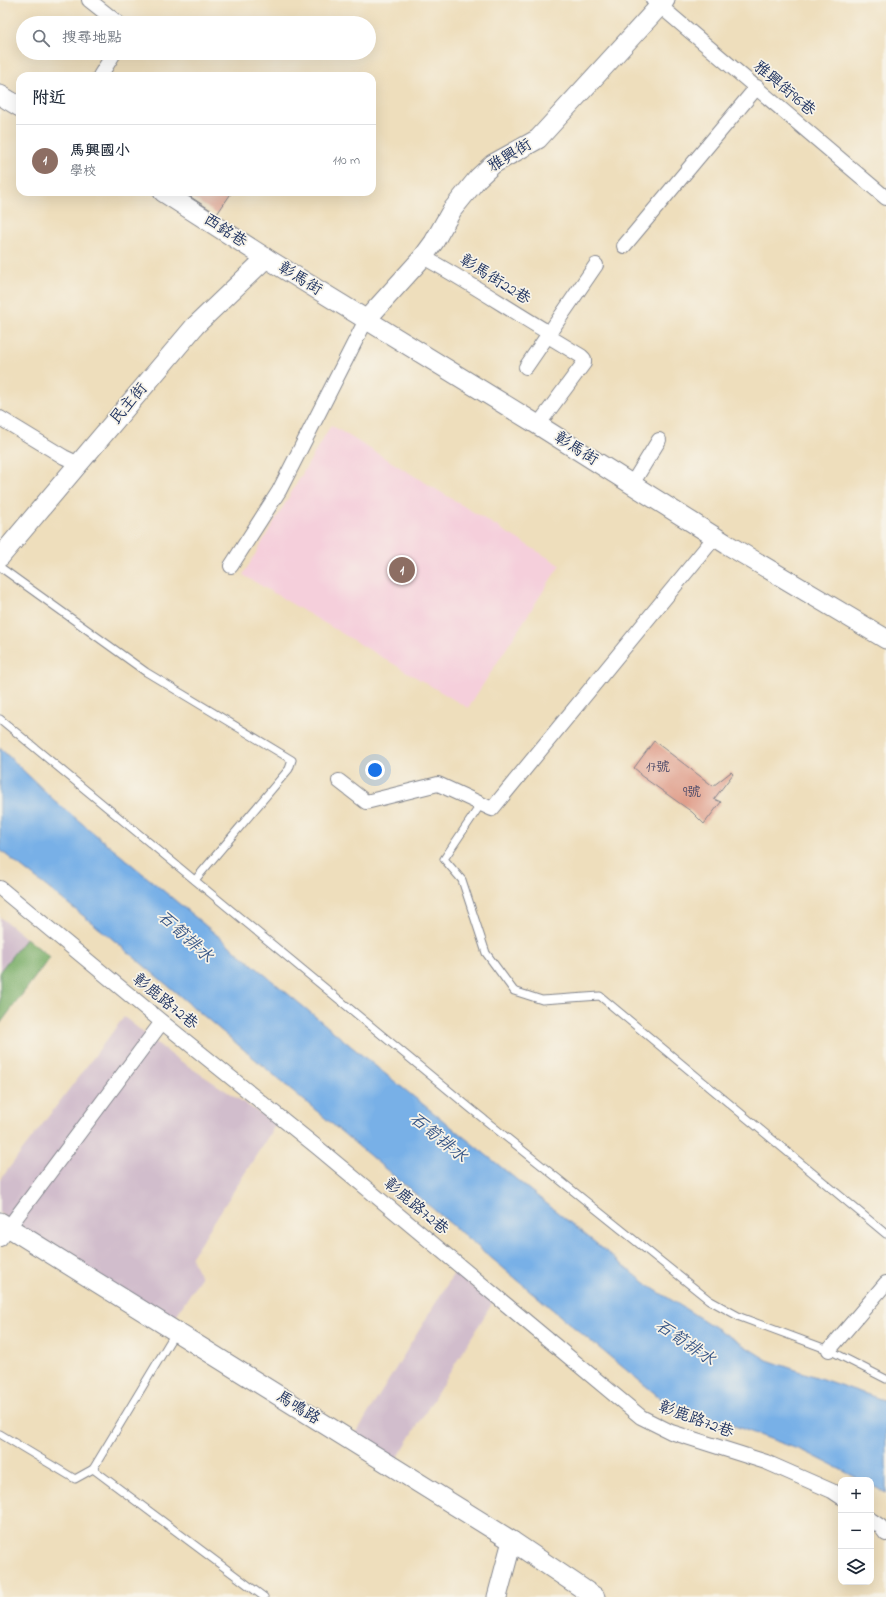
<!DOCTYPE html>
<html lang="zh-TW">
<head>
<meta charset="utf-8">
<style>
	body { margin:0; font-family:"Indie Flower","LXGW WenKai TC",sans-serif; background:#f2f2f3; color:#1f2937 }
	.controls { position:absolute; right:12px; bottom:12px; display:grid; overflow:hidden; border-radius:8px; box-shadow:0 4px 16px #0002 }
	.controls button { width:36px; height:36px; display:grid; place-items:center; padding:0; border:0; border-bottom:1px solid #e0e1e3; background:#fff; color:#1f2937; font:20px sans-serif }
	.you { position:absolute; left:375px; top:770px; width:14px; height:14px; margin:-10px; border:3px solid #fff; border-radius:50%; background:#1a73e8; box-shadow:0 0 0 6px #1a73e833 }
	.badge { display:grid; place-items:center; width:26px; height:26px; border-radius:50%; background:#c8321e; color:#fff; font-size:13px; font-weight:700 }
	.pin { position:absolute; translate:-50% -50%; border:2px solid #fff; box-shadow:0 1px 4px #0006 }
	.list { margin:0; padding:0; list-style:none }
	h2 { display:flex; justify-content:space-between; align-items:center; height:52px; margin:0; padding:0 16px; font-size:17px }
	h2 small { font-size:13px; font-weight:400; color:#747a83 }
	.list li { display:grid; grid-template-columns:26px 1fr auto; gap:12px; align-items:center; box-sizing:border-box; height:72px; padding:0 16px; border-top:1px solid #e0e1e3 }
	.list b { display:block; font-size:15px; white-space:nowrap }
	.list p { margin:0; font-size:13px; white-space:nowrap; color:#747a83 }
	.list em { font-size:13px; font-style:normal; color:#747a83 }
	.icon { flex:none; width:22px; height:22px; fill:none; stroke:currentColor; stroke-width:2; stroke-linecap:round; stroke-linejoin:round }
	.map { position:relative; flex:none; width:886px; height:1597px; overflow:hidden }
	.search { position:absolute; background:#fff; box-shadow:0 4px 16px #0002; left:16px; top:16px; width:360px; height:44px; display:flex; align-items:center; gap:10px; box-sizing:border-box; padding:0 14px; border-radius:22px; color:#747a83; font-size:15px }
	.panel { position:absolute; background:#fff; box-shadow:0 4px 16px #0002; left:16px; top:72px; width:360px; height:124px; border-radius:12px }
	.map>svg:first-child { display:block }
</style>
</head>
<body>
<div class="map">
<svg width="886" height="1597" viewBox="0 0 886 1597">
	<rect width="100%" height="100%" fill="#f7f3e8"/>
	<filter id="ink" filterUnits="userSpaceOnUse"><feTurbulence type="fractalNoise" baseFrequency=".025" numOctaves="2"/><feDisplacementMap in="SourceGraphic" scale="8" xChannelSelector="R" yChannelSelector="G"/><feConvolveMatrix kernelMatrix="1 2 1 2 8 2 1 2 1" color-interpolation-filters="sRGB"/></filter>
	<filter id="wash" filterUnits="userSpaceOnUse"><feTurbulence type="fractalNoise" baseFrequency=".012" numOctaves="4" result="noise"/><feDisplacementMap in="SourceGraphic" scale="16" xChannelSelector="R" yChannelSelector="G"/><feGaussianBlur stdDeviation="0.9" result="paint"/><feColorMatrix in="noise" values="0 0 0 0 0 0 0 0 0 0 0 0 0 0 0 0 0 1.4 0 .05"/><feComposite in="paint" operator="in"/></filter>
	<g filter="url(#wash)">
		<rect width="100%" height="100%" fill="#eedebc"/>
		<!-- built -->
		<polygon fill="#f5cfdb" points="331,425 560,565 468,708 243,575"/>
		<!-- industrial -->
		<g fill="#d1bdcc">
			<polygon points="0,917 26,938 0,971"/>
			<polygon points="124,1017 173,1056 276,1124 191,1258 201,1277 170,1325 0,1213 0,1180"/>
			<polygon points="454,1273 493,1302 392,1467 352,1440"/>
		</g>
		<!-- forest -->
		<polygon fill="#7baf6a" stroke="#4b6f64" points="26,938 50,957 0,1024 0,971"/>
		<!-- water -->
		<polygon fill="#78b0e7" stroke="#4a70a2" points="0,748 55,801 363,1056 649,1286 767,1360 886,1401 886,1493 871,1485 871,1480 861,1480 806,1452 663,1400 565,1320 110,937 0,850"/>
		<g id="blocks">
			<!-- building -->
			<g fill="#df9b88">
				<polygon points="183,192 232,192 217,214"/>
				<polygon points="654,741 713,786 731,772 733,774 714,799 721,802 704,824 692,812 640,775 639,772 634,768"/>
			</g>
		</g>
	</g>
	<g filter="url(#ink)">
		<use href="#blocks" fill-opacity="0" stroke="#84868d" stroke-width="1"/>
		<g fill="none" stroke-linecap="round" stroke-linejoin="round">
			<!-- lane casing -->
			<g stroke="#84868d" stroke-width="9">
				<g id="lane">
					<polyline points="0,567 146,672 292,760 289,769 195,880"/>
					<polyline points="0,719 470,1108 709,1300 740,1317 829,1350 886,1379"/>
					<polyline points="481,804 444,859 462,880 486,953 514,991 542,1000 600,996 886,1234"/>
					<polyline points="0,1434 75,1479 93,1469 264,1597"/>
					<polyline points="93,1469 175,1333"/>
				</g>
			</g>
			<!-- street casing -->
			<g stroke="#84868d" stroke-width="16">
				<g id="street">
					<polyline points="89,0 118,23"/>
					<polyline points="653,0 886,198"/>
					<polyline points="100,76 114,53"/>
					<polyline points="624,246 757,87"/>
					<path d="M 423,257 C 466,280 507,308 549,333"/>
					<polyline points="526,367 596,265"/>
					<polyline points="0,418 64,457 79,464"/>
					<polyline points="538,425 584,363 584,359 581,356 548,336"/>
					<polyline points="632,484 659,440"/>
					<polyline points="231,566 279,491 366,320"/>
					<polyline points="339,781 366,802 438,784 492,809 715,537"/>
					<polyline points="0,888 162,1022 317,1147 641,1417 671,1432 766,1462 832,1491 841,1497"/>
					<polyline points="0,1239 162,1022"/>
					<polyline points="829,1350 886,1283"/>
					<polyline points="871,1520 880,1526 886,1534"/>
				</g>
			</g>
			<!-- secondary casing -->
			<g stroke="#84868d" stroke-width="21">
				<g id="secondary">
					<polyline points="0,95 20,107"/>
					<polyline points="163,192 266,258 538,425 728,545 886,639"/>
					<polyline points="366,320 423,257 434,242 452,210 478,178 493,164 538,139 665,0"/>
					<polyline points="0,557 195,326 266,258"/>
					<polyline points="0,1222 512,1541 595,1597"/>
					<polyline points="497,1597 512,1541"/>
				</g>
			</g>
			<!-- lane -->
			<use href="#lane" stroke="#fff" stroke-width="7"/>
			<!-- street -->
			<use href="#street" stroke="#fff" stroke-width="14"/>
			<!-- secondary -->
			<use href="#secondary" stroke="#fff" stroke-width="19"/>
		</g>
	</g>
	<g text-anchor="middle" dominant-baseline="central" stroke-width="3.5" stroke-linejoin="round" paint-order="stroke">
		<!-- number labels -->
		<g font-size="14" fill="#4c4a68">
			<text x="658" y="767">17號</text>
			<text x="692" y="792">9號</text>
		</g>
		<!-- street labels -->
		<g font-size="16" fill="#1b2f5e" stroke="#f7f3e8">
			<text transform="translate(784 89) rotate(40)">雅興街96巷</text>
			<text transform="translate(510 156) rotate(-32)">雅興街</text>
			<text transform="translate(225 231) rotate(33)">西銘巷</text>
			<text transform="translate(300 279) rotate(32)">彰馬街</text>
			<text transform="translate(495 280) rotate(32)">彰馬街22巷</text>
			<text transform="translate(129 404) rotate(-50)">民主街</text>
			<text transform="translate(576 449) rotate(32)">彰馬街</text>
			<text transform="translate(165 1002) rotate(39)">彰鹿路72巷</text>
			<text transform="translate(416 1207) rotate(40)">彰鹿路72巷</text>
			<text transform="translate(298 1408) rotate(32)">馬鳴路</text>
			<text transform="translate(696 1420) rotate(20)">彰鹿路72巷</text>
		</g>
		<!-- water labels -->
		<g font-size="17" font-style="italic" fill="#375687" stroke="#f7f3e8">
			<text transform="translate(185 937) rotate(42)">石筍排水</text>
			<text transform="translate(438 1138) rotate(39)">石筍排水</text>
			<text transform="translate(685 1343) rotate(34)">石筍排水</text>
		</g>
	</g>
</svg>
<div class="controls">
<button>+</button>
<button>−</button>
<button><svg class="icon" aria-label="layers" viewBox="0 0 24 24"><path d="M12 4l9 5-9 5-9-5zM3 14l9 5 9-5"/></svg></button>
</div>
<div class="you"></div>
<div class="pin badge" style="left:402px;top:570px;background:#8d6e63">1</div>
<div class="search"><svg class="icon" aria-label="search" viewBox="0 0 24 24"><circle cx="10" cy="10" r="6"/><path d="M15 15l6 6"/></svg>搜尋地點</div>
<section class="panel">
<h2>附近<small></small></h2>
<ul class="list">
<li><span class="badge" style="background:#8d6e63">1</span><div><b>馬興國小</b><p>學校</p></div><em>110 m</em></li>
</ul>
</section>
</div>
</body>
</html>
